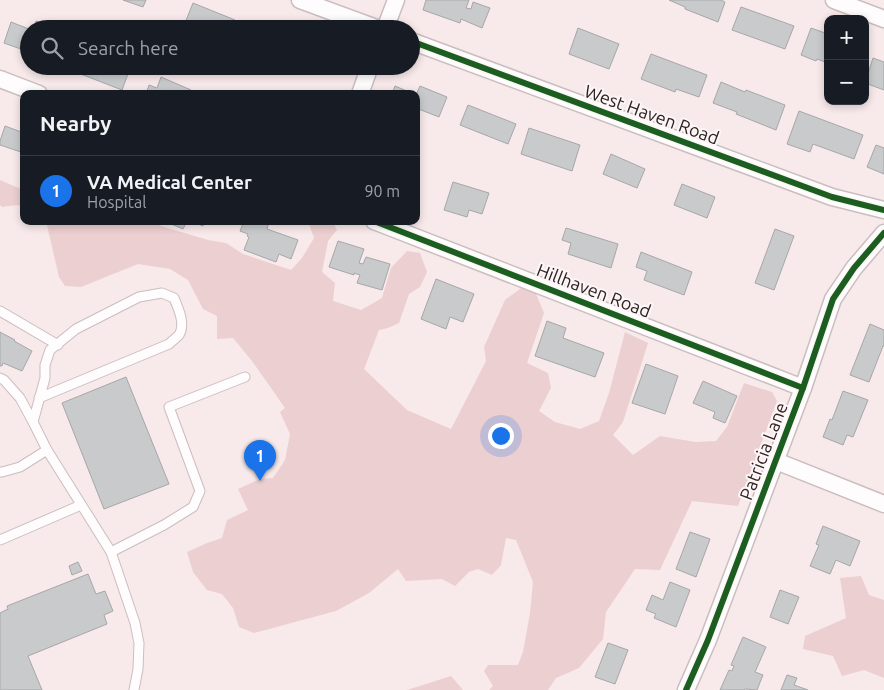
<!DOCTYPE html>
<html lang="en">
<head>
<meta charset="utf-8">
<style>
	body { margin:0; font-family:Ubuntu,sans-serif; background:#242831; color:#f1f3f6 }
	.controls { position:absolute; right:15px; top:15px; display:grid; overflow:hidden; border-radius:10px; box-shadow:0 2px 8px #0003 }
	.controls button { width:45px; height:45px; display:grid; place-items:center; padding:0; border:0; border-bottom:1px solid #363941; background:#171b24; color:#f1f3f6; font:25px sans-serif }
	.you { position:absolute; left:500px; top:435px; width:18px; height:18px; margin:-12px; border:4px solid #fff; border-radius:50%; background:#1a73e8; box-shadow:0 0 0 8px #1a73e833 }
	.badge { display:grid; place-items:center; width:32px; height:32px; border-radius:50%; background:#1a73e8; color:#fff; font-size:16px; font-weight:700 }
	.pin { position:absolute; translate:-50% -41px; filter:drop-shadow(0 1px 2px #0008) }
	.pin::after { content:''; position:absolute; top:26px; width:18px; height:15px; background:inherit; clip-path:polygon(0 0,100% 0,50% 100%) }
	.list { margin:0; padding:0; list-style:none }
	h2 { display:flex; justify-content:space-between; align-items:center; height:65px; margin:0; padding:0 20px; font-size:21px }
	h2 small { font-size:16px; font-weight:400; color:#9ea1a6 }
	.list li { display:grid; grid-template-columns:32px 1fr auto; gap:15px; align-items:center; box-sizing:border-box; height:70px; padding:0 20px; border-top:1px solid #363941 }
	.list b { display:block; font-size:19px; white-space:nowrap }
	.list p { margin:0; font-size:16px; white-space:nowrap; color:#9ea1a6 }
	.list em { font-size:16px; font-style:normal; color:#9ea1a6 }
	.icon { flex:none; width:28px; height:28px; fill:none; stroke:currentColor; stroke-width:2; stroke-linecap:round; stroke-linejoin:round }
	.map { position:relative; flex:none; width:884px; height:690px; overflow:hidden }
	.search { position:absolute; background:#171b24; box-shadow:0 2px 8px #0003; left:20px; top:20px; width:400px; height:55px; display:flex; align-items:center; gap:12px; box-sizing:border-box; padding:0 18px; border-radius:28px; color:#9ea1a6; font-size:19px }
	.panel { position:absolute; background:#171b24; box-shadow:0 2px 8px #0003; left:20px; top:90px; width:400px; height:135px; border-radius:10px }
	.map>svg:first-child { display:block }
</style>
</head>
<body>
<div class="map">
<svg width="884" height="690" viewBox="0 0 884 690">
	<rect width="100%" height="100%" fill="#f8e9ea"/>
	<!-- green -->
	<g fill="#eccfd1">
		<polygon points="0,180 21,189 24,186 24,206 17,205 2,207 0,205"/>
		<polygon points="46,221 155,221 161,226 208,240 226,243 243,254 291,270 302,258 314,238 308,221 333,221 337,230 328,241 322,272 335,283 333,301 361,310 382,298 391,268 407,251 420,253 427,272 420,287 409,294 399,323 388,328 379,330 364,369 407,410 451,429 486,361 484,347 505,300 524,286 534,289 544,313 527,363 548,373 551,388 539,411 555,422 580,429 599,421 609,393 625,332 648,343 623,422 613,435 633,455 660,436 695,442 716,441 727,427 744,383 772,392 777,401 738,506 692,501 660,570 635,569 606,612 603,639 579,668 556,678 548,690 489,690 493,686 484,671 488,665 518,665 523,652 530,613 533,582 516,540 506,538 501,565 492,575 478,569 469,572 455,586 442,579 406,581 398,569 369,593 336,611 254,633 239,627 233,608 222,594 207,590 193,572 187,552 207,543 222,538 227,520 248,510 238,489 260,479 273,478 285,460 290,434 280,412 285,408 252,361 233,338 217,339 217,316 203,309 188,280 170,269 138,264 81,287 65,286 59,277"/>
		<polygon points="861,576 869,595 884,600 884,678 864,670 842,676 833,656 803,649 805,636 846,618 840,578"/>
		<polygon points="451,676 463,690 407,690"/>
	</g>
	<!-- building -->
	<g fill="#c8cacc" stroke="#a7a7a9">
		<polygon points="123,0 146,0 143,7"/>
		<polygon points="426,0 469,0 466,8 471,9 473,2 490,8 482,28 461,19 460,23 423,10"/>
		<polygon points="669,0 721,0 725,2 718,22 685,9 685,7"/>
		<polygon points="193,3 235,20 233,24 242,29 198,29 185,23"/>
		<polygon points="741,7 794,26 785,49 732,30"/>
		<polygon points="36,21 57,29 34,29"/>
		<polygon points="11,22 29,29 29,52 4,43"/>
		<polygon points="578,28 619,44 609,69 569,54"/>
		<polygon points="811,28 828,34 828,63 817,59 816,61 801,55"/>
		<polygon points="651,54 707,75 699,97 676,89 675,92 641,79"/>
		<polygon points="873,58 884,62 884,90 865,83"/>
		<polygon points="75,66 117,66 129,71 122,90 73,71"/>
		<polygon points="309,66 322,66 321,71"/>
		<polygon points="161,77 191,90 190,94 146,94 149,85 157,88"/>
		<polygon points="721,82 745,92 746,90 785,105 776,130 736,114 737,112 713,103"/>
		<polygon points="395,86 414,94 392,94"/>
		<polygon points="420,86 447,97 439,117 416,108 416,95"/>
		<polygon points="468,105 516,124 508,144 460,125"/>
		<polygon points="799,111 863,135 854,159 813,144 810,152 787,144"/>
		<polygon points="5,126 24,133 24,153 0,145 0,141"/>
		<polygon points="529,128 580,145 572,171 521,154"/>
		<polygon points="876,145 884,148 884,174 867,167"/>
		<polygon points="611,154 645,169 637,188 603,174"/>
		<polygon points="453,182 489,193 482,214 469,210 467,217 444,210"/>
		<polygon points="682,184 715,197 707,218 674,205"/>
		<polygon points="169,221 187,221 183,229 169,223"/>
		<polygon points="190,221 205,221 203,226"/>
		<polygon points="244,221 250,221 255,223 255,221 260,221 268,225 267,229 298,240 291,259 279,254 276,262 244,250 249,237 247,236 248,234 240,231"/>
		<polygon points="566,228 618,244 611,268 568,254 571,243 562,240"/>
		<polygon points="775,229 794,236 774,290 755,283"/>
		<polygon points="338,241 364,249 359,263 363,264 366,257 390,264 382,290 357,283 360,275 354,273 354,275 329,267"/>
		<polygon points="641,252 692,272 684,295 644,280 647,271 636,267"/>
		<polygon points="436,279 474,294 463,322 450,317 446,329 421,319"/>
		<polygon points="547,321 566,328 563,338 604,353 595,377 535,356"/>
		<polygon points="870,324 884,330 884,346 883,346 869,382 850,375"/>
		<polygon points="0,332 15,340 14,341 32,351 22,371 3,363 2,366 0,366"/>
		<polygon points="646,364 678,376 665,414 632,403"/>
		<polygon points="126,377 169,484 104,509 62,403"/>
		<polygon points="703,381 737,396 725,423 713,418 715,412 693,403"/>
		<polygon points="843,391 868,400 853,437 847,435 843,445 823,437 830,419 832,420"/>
		<polygon points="823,526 860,541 850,566 836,560 830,574 810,566 819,545 816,544"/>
		<polygon points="690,532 710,539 696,577 676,569"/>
		<polygon points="78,562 82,571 72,575 69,566"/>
		<polygon points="88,574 96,594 105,591 113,611 104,615 107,624 28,656 42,690 0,690 0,613 8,609 7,606"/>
		<polygon points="670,582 690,590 676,627 654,618 656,614 646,610 652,595 663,600"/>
		<polygon points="780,590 799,597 788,624 770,617"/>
		<polygon points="743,637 766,647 755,672 763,675 757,690 745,689 744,690 720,690 729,670 732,671 734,666 731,665"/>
		<polygon points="608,643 628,650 615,684 595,677"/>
		<polygon points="787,675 797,678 794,685 808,690 781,690"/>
	</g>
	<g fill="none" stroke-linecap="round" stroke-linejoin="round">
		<!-- service casing -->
		<g stroke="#cabebf" stroke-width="11">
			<g id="service">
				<polyline points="0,311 58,345"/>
				<polyline points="0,378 4,380 20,398 33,422 47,450 111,552 135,623 139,643 138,669 134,690"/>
				<path d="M 33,422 L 45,378 L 45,365 L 50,350 L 76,329 L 139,297 L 162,293 L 174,298 C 178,308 186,324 179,335 C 176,338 172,341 169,344 L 39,398"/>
				<polyline points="0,472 2,472 20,467 47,450"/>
				<polyline points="0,540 81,505"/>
				<polyline points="111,552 164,525 193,507 200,491 169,407 245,377"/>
			</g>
		</g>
		<!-- minor casing -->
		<g stroke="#cabebf" stroke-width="19">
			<g id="minor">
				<polyline points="300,0 379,29"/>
				<polyline points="834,0 884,19"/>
				<polyline points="385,29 396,0"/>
				<polyline points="411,41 832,197 884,210"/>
				<polyline points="0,79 39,94"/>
				<polyline points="360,94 370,66"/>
				<polyline points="374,221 803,388"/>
				<polyline points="776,461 884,504"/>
				<polyline points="686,690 708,640 803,388 833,299 854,268 884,233"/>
			</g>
		</g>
		<!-- service -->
		<use href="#service" stroke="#fefcfc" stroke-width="9"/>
		<!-- minor -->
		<use href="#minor" stroke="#fefcfc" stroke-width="16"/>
		<!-- cycleway casing -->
		<g stroke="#fdf6f6" stroke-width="9">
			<g id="cycleway">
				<polyline points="411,41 832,197 884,210"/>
				<polyline points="374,221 803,388"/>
				<polyline points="686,690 708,640 803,388 833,299 854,268 884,233"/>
			</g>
		</g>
		<!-- cycleway -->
		<use href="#cycleway" stroke="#1b5e20" stroke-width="6"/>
	</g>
	<g text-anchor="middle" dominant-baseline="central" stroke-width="4" stroke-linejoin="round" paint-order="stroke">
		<!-- street labels -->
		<g font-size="18" fill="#2e2223" stroke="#fdf6f6">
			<text transform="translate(652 114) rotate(20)">West Haven Road</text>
			<text transform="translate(594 290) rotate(21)">Hillhaven Road</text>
			<text transform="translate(763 451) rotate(-69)">Patricia Lane</text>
		</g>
	</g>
</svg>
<div class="controls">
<button>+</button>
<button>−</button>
</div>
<div class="you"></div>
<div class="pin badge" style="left:260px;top:481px">1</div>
<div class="search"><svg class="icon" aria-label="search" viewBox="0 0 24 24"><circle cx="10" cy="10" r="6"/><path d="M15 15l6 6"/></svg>Search here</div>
<section class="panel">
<h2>Nearby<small></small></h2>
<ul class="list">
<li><span class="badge">1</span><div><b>VA Medical Center</b><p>Hospital</p></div><em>90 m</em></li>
</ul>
</section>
</div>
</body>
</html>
